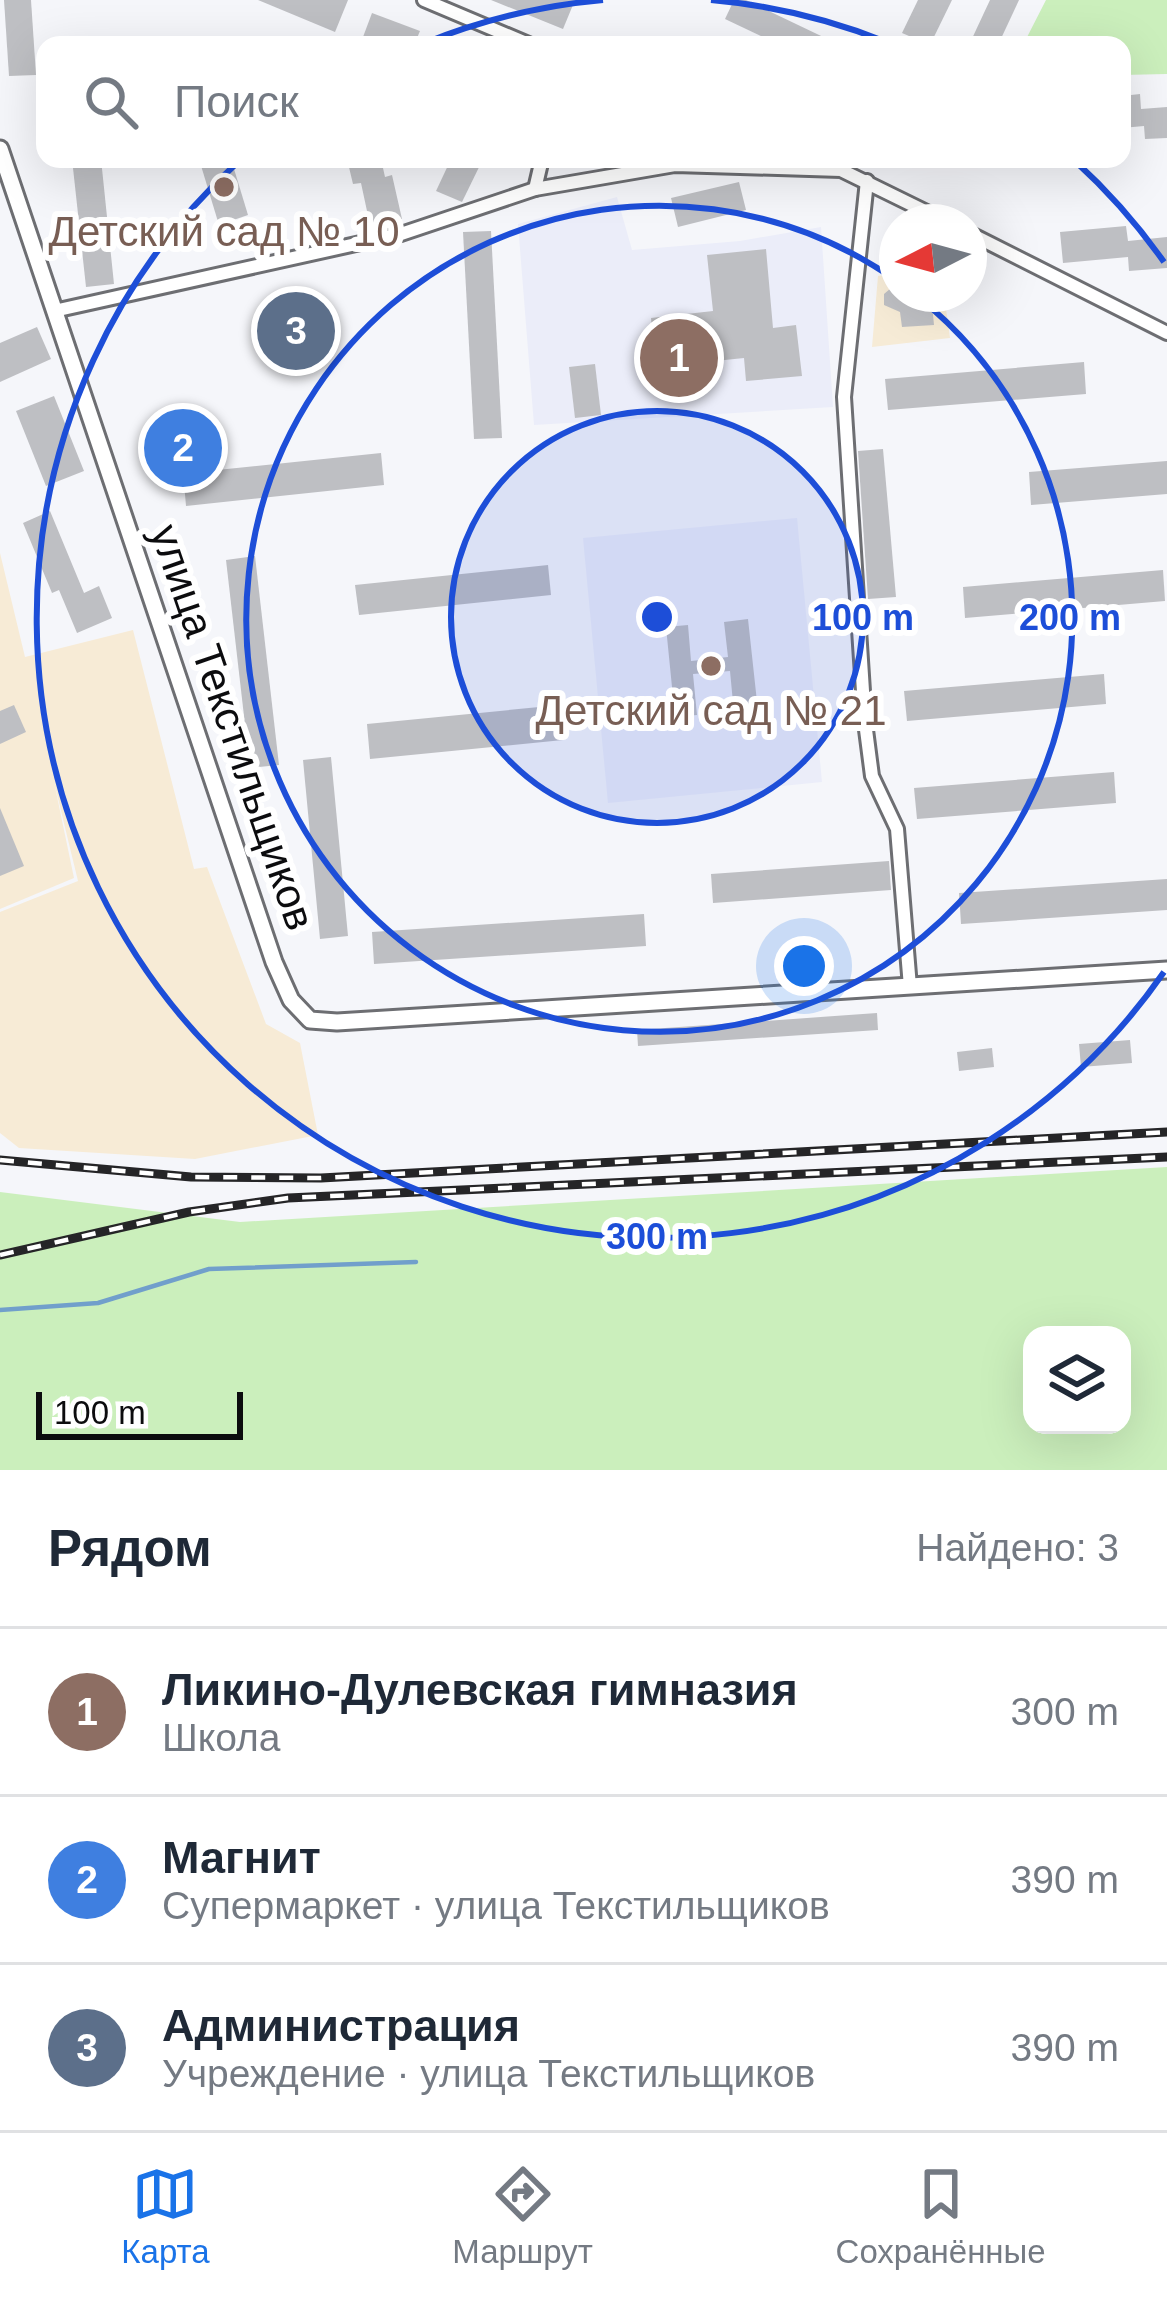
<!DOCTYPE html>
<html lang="ru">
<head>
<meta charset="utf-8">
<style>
	body { margin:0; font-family:Helvetica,sans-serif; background:#f2f2f3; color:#1f2937 }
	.controls { position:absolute; right:36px; bottom:36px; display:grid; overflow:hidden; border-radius:24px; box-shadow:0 12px 48px #0002 }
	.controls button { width:108px; height:108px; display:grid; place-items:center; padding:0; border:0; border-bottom:3px solid #e0e1e3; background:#fff; color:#1f2937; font:60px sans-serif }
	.compass { position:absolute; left:879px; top:204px; width:108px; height:108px; border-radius:50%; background:#fff; box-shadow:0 12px 48px #0002; rotate:264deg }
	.scale { position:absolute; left:36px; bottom:30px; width:207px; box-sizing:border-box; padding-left:12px; border:6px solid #0c0c0e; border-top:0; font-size:33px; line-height:42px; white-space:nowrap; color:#0c0c0e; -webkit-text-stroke:9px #fff; paint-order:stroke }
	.you { position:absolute; left:804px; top:966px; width:42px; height:42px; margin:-30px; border:9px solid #fff; border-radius:50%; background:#1a73e8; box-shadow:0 0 0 18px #1a73e833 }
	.badge { display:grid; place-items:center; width:78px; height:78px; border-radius:50%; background:#1a73e8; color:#fff; font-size:39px; font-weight:700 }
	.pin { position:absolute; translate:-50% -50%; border:6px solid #fff; box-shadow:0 3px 12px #0006 }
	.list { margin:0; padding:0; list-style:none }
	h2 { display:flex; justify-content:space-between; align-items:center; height:156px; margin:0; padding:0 48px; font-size:51px }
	h2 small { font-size:39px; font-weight:400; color:#747a83 }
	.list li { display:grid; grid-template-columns:78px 1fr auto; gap:36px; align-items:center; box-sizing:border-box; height:168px; padding:0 48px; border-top:3px solid #e0e1e3 }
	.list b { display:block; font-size:45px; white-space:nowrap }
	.list p { margin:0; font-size:39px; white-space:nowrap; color:#747a83 }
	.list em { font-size:39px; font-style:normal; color:#747a83 }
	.icon { flex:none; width:66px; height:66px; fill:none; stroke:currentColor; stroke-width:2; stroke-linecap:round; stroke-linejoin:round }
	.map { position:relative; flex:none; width:1167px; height:1470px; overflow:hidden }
	.search { position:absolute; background:#fff; box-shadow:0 12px 48px #0002; left:36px; right:36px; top:36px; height:132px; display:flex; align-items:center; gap:30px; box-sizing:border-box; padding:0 42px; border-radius:24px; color:#747a83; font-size:45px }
	.sheet { height:660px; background:#fff }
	nav { display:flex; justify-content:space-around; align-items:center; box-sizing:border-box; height:168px; border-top:3px solid #e0e1e3; background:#fff; font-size:33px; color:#747a83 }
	nav a { display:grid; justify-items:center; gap:6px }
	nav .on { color:#1a73e8 }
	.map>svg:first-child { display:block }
</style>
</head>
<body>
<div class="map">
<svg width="1167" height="1470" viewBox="0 0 1167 1470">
	<rect width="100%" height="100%" fill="#f5f6fa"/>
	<!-- commercial -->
	<polygon fill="#f6ebd6" points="897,273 897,294 944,294 950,338 872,347 878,276"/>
	<!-- industrial -->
	<polygon fill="#f7ebd6" points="0,553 25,657 133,630 194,869 207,867 266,1024 300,1043 318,1135 195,1159 19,1148 0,1133 0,912 78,881 54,782 74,878 0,909"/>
	<!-- built -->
	<g fill="#ebedf9">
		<polygon points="617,197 632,250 740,241 821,227 833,407 534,425 518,224"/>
		<polygon points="797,518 822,782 608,803 583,538"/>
	</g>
	<!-- green -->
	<g fill="#cbefbc" fill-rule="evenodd">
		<polygon points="1046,0 1167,0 1167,74 1122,75 1122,45 1023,45"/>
		<path d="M 1167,1167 L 1167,1470 L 0,1470 L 0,1192 L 240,1222 ZM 1122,1335 L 1122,1425 L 1032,1425 L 1032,1335 Z"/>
	</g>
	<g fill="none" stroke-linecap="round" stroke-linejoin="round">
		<!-- stream -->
		<polyline stroke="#719fcb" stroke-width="4.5" points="0,1310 98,1303 209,1269 416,1262"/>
	</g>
	<!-- building -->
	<g fill="#bebfc3">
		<polygon points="4,0 31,0 36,75 9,76"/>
		<polygon points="258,0 348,0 335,32"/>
		<polygon points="491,0 575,0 563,29"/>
		<polygon points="734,0 746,0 840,45 780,45 725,19"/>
		<polygon points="918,0 952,0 930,45 902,33"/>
		<polygon points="990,0 1019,0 998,45 969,45"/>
		<polygon points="372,13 420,31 414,45 360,45"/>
		<polygon points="1140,94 1141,109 1167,107 1167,138 1145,139 1144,126 1122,128 1122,96"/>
		<polygon points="72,159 101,159 114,284 86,287"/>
		<polygon points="199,159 231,159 248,215 219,225"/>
		<polygon points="347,159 381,159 385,177 392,175 402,219 370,225 361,183 353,184"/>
		<polygon points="451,159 483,159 462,202 436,191"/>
		<polygon points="739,182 746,210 678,227 671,198"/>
		<polygon points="1126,226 1128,241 1167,237 1167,268 1129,271 1128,257 1063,263 1060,232"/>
		<polygon points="491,231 502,438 474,439 463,232"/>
		<polygon points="766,249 773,328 796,325 802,376 746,381 744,358 667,366 664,341 653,342 651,318 713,311 707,255"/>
		<polygon points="897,283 897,294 931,294 934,325 902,327 900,312 884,305 884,294"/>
		<polygon points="319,301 331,344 273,361 261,318"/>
		<polygon points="37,327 51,359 0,382 0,343"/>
		<polygon points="1084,362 1086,394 888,410 885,379"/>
		<polygon points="595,364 601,415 575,418 569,367"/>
		<polygon points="54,396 84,471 46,486 16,411"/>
		<polygon points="193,424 198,472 381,453 384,485 186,506 183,471 173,472 168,426"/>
		<polygon points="883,449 896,597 868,599 858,451"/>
		<polygon points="1167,461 1167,494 1031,505 1029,472"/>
		<polygon points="50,511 84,593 99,586 112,618 77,633 59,590 52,593 23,523"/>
		<polygon points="255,556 279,765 250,768 226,560"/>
		<polygon points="548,565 551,595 359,615 355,585"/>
		<polygon points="1163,570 1165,601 965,618 963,587"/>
		<polygon points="748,619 758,711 734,713 730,671 693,674 697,715 675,717 666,627 688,625 691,661 728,657 724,622"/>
		<polygon points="1104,674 1106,704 907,721 904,691"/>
		<polygon points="14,705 26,732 0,744 0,711"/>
		<polygon points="560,705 563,740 370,759 367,724"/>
		<polygon points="331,757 348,936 320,939 303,760"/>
		<polygon points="1114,772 1116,803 917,819 914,788"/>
		<polygon points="0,808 24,866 0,876"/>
		<polygon points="889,861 891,890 713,903 711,874"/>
		<polygon points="1167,879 1167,910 961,924 959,893"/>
		<polygon points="644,914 646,946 374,964 372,932"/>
		<polygon points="877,1013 878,1030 638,1046 637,1030"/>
		<polygon points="1130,1040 1132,1063 1081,1067 1079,1044"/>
		<polygon points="992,1048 994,1067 959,1071 957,1052"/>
	</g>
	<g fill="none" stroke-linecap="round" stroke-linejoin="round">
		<!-- minor casing -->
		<g stroke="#6d6e72" stroke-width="18">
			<g id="minor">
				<polyline points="424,0 531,45"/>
				<polyline points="867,181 844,397 865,722 872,776 897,829 910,987"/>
				<polyline points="535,189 542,159"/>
				<polyline points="969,233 1167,333"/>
				<polyline points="54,311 401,234 535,189 675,165 841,170 947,222"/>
			</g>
		</g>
		<!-- tertiary casing -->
		<g stroke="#6d6e72" stroke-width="21">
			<polyline id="tertiary" points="0,149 274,962 291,1000 310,1020 337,1022 1167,970"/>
		</g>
		<!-- minor -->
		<use href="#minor" stroke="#fff" stroke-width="12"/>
		<!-- tertiary -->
		<use href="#tertiary" stroke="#fff" stroke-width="15"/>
		<!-- rail casing -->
		<g stroke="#252527" stroke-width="9">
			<g id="rail">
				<polyline points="0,1160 191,1177 321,1178 1167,1132"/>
				<polyline points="0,1255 189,1212 288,1198 1167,1157"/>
			</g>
		</g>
		<!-- rail -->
		<use href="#rail" stroke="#fff" stroke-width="4.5" stroke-dasharray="14" stroke-linecap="butt"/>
	</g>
	<!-- distance rings -->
	<circle cx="657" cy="617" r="206" fill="#1d4ed8" fill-opacity=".12"/>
	<g fill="none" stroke="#1d4ed8" stroke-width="6">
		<circle cx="657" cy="617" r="206"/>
		<path d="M917 296A413 413 0 1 1 897 281"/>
		<path d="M1164 972A619 619 0 1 1 239 161M425 43A619 619 0 0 1 603 0M711 0A619 619 0 0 1 889 43M1075 161A619 619 0 0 1 1164 262"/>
	</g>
	<!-- markers -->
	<g fill="#8d6e63" stroke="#fff" stroke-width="4.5">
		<circle cx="224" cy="187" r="12"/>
		<circle cx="711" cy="666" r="12"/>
	</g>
	<g text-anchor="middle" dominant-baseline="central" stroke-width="12" stroke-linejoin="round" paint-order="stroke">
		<!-- education labels -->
		<g font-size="42" fill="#785e54" stroke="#fff">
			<text x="224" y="231">Детский сад № 10</text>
			<text x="711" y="710">Детский сад № 21</text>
		</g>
		<!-- street labels -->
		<g font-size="42" fill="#0c0c0e" stroke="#fff">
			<text transform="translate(233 727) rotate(71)">улица Текстильщиков</text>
		</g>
	</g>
	<circle cx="657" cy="617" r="18" fill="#1d4ed8" stroke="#fff" stroke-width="6"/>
	<g font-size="36" text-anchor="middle" font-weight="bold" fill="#1d4ed8" stroke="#fff" stroke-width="12" stroke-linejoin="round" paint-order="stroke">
		<text x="863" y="630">100 m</text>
		<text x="1070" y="630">200 m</text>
		<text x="657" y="1249">300 m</text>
	</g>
</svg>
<div class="controls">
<button><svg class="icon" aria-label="layers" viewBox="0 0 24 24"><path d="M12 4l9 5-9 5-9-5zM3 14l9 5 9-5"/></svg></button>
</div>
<svg class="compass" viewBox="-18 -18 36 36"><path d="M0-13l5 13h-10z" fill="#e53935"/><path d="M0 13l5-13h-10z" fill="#747a83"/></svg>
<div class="scale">100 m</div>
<div class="you"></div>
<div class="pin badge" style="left:679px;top:358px;background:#8d6e63">1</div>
<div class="pin badge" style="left:183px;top:448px;background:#3f7fe0">2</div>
<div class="pin badge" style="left:296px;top:331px;background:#5c6f8a">3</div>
<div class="search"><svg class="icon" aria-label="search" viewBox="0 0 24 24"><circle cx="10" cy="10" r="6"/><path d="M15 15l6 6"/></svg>Поиск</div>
</div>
<section class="sheet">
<h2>Рядом<small>Найдено: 3</small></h2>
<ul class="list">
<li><span class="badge" style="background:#8d6e63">1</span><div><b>Ликино-Дулевская гимназия</b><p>Школа</p></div><em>300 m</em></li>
<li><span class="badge" style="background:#3f7fe0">2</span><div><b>Магнит</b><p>Супермаркет · улица Текстильщиков</p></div><em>390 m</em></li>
<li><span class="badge" style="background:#5c6f8a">3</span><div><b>Администрация</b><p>Учреждение · улица Текстильщиков</p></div><em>390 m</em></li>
</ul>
</section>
<nav>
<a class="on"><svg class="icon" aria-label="map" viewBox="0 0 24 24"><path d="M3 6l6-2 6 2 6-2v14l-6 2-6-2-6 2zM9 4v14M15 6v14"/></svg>Карта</a>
<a><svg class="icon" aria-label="directions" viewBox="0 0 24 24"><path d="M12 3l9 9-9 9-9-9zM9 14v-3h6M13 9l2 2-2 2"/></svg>Маршрут</a>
<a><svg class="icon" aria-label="saved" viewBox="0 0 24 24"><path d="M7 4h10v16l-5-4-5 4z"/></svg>Сохранённые</a>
</nav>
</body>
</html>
